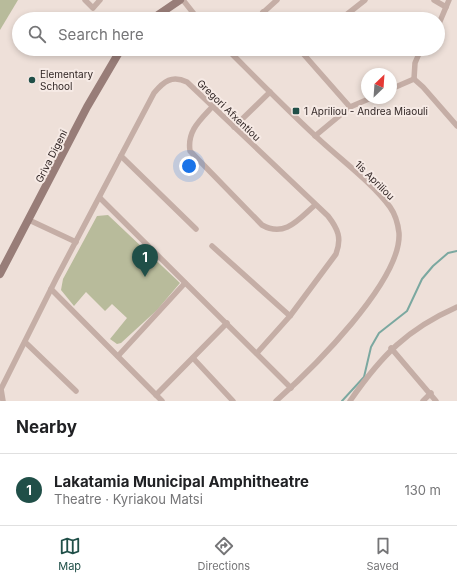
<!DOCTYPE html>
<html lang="en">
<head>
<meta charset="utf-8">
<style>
	body { margin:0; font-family:Inter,sans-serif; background:#f2f2f2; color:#202124 }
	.compass { position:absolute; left:361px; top:68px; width:36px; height:36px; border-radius:50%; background:#fff; box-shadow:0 2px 6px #0003; rotate:25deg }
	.you { position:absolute; left:189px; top:166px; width:14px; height:14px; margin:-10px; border:3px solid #fff; border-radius:50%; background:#1a73e8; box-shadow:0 0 0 6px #1a73e833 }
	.badge { display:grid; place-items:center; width:26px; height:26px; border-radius:50%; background:#204f48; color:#fff; font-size:13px; font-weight:700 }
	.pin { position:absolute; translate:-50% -33px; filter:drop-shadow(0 1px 2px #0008) }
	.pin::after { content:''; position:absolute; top:21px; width:14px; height:12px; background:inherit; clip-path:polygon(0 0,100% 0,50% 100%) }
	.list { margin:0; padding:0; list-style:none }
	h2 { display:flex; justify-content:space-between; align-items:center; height:52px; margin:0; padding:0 16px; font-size:17px }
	h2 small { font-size:13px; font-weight:400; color:#757577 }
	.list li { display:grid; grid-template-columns:26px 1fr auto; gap:12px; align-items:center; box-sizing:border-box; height:72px; padding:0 16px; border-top:1px solid #e0e0e0 }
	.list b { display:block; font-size:15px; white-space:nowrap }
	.list p { margin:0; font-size:13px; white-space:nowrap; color:#757577 }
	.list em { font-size:13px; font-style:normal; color:#757577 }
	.icon { flex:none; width:22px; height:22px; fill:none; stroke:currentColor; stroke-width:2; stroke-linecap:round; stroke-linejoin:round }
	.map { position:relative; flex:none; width:457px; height:401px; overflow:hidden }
	.search { position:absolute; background:#fff; box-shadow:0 2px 6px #0003; left:12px; right:12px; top:12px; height:44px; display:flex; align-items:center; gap:10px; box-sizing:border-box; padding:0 14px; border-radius:22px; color:#757577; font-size:15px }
	.sheet { height:124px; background:#fff }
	nav { display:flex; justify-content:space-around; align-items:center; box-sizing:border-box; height:56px; border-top:1px solid #e0e0e0; background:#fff; font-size:11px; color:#757577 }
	nav a { display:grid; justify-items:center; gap:2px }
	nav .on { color:#204f48 }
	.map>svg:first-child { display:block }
</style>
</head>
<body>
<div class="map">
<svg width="457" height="401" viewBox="0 0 457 401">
	<rect width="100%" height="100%" fill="#eee0d9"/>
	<!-- green -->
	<g fill="#b8bb9b">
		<polygon points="0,0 18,0 0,30"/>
		<polygon points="108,215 180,283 157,310 121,343 117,344 110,339 127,318 112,304 105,311 86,292 74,306 61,290 63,279 97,216"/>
	</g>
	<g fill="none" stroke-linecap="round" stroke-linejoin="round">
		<!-- stream -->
		<polyline stroke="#7ba8a0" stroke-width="2" points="342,401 364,377 371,347 379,333 407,311 422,279 433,266 448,253 457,251"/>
		<!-- street -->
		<g stroke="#c5aea6" stroke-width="5.5">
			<polyline points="85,0 93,8 100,0"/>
			<polyline points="183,0 198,19"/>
			<polyline points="434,0 446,7"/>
			<polyline points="263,12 270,19"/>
			<polyline points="256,19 277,0"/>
			<polyline points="341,19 365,0"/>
			<polyline points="438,26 449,0"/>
			<path d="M 227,49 C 258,80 289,112 322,142 C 344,162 373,184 390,207 C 395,214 398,224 399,233 C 402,281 311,370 276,401"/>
			<polyline points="299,49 350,107"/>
			<polyline points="414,79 423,87 457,126"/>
			<polyline points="414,79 415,63 421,49"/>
			<polyline points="391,89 414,79"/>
			<path d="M 212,107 C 200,120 187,131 190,151 L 262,225 C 285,238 299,219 315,205"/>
			<polyline points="234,127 270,92"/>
			<polyline points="315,136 350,107 371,98"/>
			<polyline points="121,156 196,229"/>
			<polyline points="100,198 291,388"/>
			<polyline points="29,220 76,242"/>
			<polyline points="212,246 290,316"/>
			<polyline points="51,289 162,401"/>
			<polyline points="25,342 76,391"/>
			<polyline points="391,348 436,401"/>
			<polyline points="118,356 185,283"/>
			<polyline points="193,358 233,401"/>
			<polyline points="156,395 227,323"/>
			<path d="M 3,401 L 1,389 L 56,279 L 154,93 C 164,81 172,75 187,82 L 328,216 C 338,229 342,238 336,254 L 290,316 L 257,353"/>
			<path d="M 350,401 C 381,356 407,329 457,307"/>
			<polyline points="423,401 431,393"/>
		</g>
		<!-- secondary -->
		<g stroke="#987d78" stroke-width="8">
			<polyline points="152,19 180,0"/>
			<polyline points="0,274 87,107 121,49"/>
		</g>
	</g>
	<!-- markers -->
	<g fill="#204f48" stroke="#f6eae5" stroke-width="1.5">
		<circle cx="32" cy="80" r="4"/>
		<rect x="292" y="107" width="8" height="8" rx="2"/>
	</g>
	<g text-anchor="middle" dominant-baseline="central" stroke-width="4" stroke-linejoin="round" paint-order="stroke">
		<!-- poi labels -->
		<g font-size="10" fill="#322726" stroke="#f6eae5" text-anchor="start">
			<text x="40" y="74">Elementary<tspan x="40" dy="12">School</tspan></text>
			<text x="304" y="111">1 Apriliou - Andrea Miaouli</text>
		</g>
		<!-- street labels -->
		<g font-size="10" fill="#322726" stroke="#f6eae5">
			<text transform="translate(229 110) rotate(44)">Gregori Afxentiou</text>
			<text transform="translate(51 156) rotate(-63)">Griva Digeni</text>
			<text transform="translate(375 180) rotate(45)">1is Apriliou</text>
		</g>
	</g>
</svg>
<svg class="compass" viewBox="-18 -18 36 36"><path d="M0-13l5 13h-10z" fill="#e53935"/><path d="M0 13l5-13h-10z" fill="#757577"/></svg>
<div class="you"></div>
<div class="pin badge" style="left:145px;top:277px">1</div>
<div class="search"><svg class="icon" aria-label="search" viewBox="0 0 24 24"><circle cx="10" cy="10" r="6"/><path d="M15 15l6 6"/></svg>Search here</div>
</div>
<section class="sheet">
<h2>Nearby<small></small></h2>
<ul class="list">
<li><span class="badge">1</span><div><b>Lakatamia Municipal Amphitheatre</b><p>Theatre · Kyriakou Matsi</p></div><em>130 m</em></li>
</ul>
</section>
<nav>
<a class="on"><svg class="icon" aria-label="map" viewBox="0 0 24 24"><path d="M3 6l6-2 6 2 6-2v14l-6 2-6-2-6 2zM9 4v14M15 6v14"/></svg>Map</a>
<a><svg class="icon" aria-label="directions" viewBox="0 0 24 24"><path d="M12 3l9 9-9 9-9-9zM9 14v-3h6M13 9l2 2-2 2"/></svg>Directions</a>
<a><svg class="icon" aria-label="saved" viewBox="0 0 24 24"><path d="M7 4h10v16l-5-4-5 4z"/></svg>Saved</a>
</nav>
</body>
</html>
